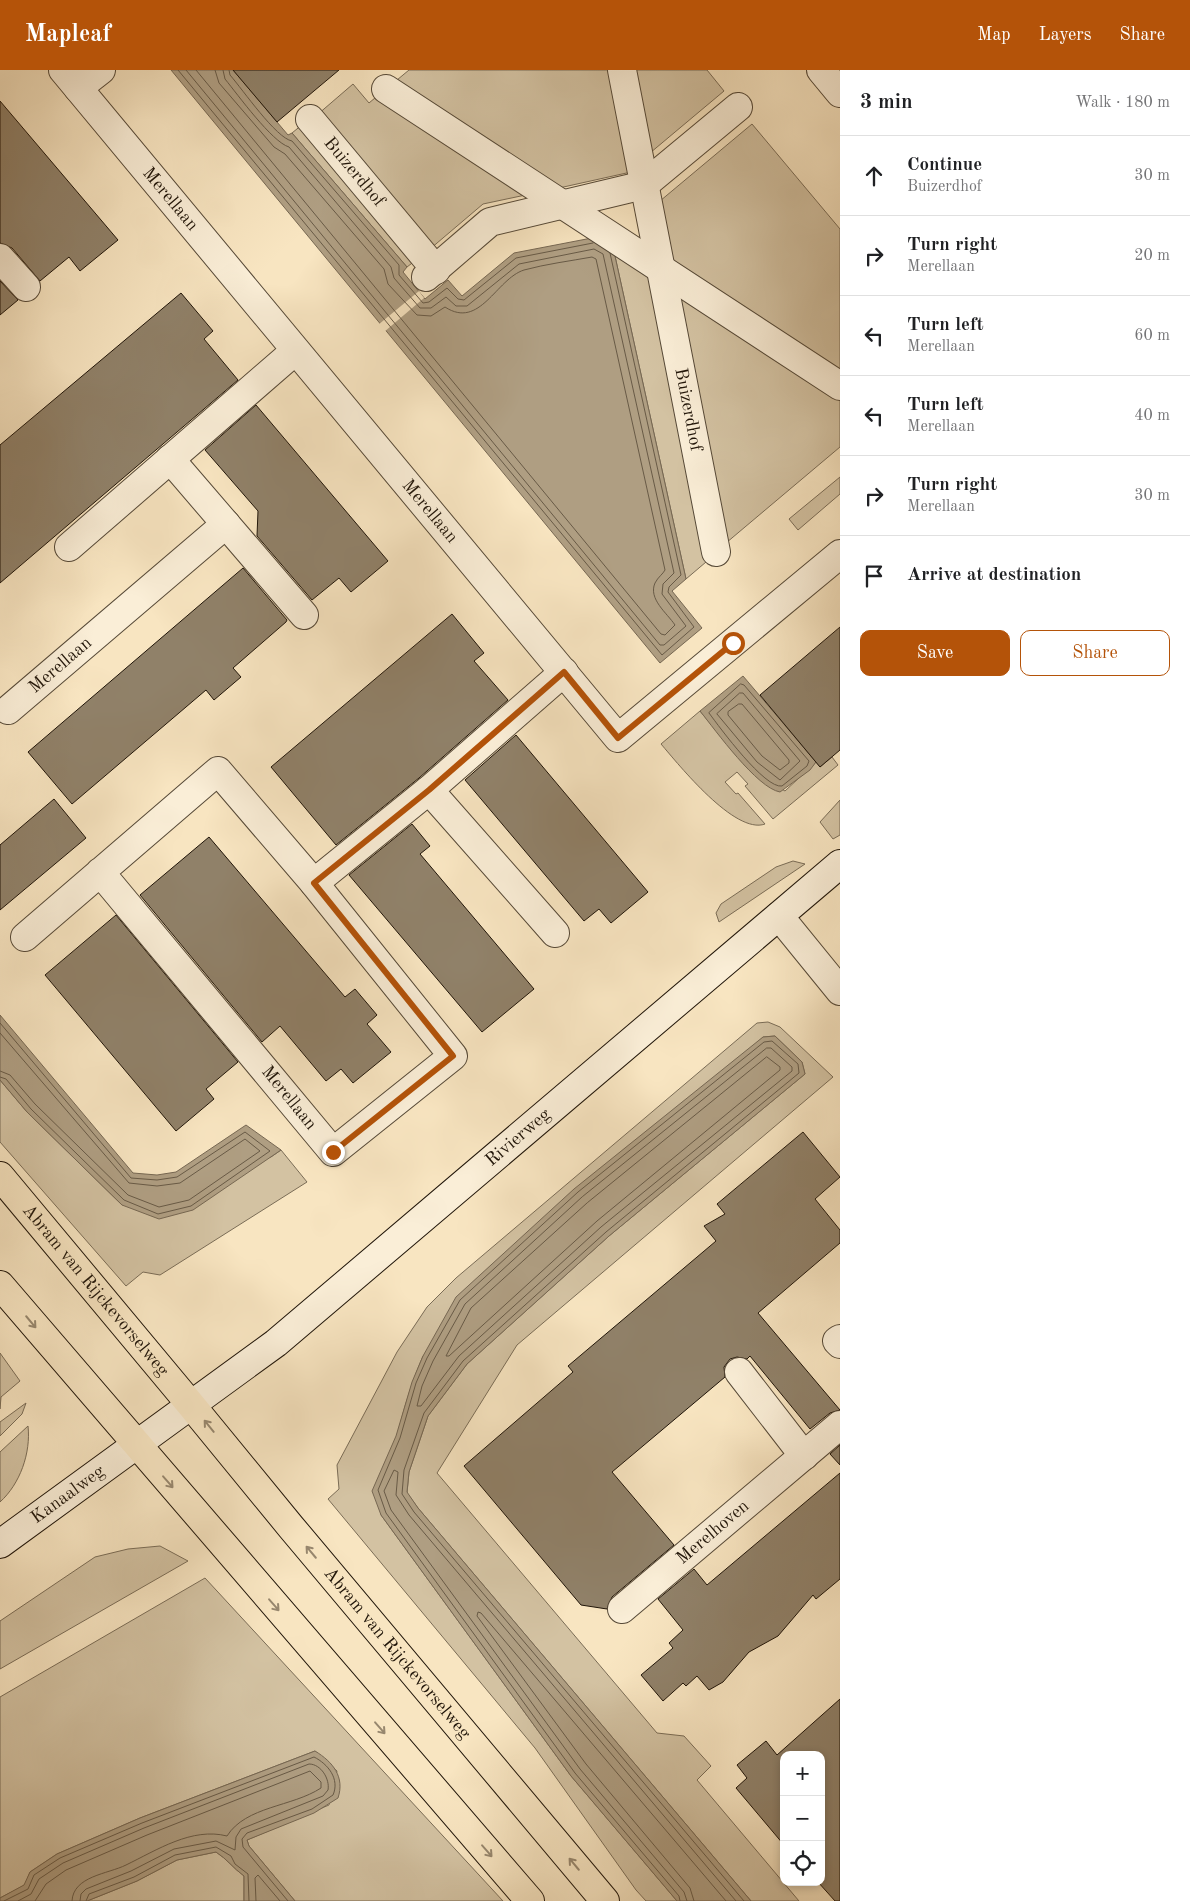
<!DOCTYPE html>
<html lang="en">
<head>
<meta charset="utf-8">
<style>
	body { margin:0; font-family:"Old Standard TT",serif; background:#f6f6f6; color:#202124 }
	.controls { position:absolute; right:15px; bottom:15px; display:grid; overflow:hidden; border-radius:10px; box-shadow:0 2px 8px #0003 }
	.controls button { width:45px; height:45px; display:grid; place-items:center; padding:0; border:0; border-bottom:1px solid #e0e0e0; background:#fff; color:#202124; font:25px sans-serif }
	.stop { position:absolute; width:15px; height:15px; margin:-11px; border:4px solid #b45309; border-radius:50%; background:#fff }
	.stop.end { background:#b45309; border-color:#fff; box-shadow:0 1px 5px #0008 }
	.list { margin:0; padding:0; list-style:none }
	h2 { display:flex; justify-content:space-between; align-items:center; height:65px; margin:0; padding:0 20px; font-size:21px }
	h2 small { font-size:16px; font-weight:400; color:#757577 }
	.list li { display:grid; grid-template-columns:32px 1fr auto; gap:15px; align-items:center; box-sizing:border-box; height:80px; padding:0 20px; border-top:1px solid #e0e0e0 }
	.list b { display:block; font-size:19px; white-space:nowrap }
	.list p { margin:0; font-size:16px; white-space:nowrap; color:#757577 }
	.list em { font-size:16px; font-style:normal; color:#757577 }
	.actions { display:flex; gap:10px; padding:15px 20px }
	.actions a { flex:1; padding:11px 0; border:1px solid #b45309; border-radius:10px; text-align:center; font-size:18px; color:#b45309 }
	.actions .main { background:#b45309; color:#fff }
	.icon { flex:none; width:28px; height:28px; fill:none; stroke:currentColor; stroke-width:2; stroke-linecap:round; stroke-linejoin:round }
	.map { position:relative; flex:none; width:840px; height:1831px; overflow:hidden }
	header { display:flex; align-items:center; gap:30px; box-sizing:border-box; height:70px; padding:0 25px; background:#b45309; color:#fff }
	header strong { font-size:24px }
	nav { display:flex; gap:28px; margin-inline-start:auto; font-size:18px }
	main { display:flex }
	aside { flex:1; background:#fff }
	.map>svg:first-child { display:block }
</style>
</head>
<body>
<header>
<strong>Mapleaf</strong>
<nav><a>Map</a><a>Layers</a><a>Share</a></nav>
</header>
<main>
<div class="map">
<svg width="840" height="1831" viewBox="0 0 840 1831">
	<rect width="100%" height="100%" fill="#f8e5c1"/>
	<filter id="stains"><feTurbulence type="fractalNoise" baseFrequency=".004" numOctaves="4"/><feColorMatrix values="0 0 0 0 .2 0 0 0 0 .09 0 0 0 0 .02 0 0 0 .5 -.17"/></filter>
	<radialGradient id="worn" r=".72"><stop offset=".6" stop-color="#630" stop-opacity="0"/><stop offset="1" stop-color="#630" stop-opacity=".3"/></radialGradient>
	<!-- green -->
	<g fill="#d3c2a2" stroke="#7a6c56">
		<polygon points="409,0 611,0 631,102 550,120 391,15"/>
		<polygon points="634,0 707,0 724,21 650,83"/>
		<polygon points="353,14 369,33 382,22 535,123 483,134 430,179 317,45"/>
		<polygon points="303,54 416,190 407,197 292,63"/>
		<polygon points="752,54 840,159 840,308 674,201 660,131"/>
		<polygon points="613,177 652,202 706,492 686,509"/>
		<polygon points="677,216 840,324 840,377 726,473"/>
		<polygon points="840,407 840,424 798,460 789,449"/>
		<path d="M 700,641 L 748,699 L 785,721 L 816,692 L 820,697 L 832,687 L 838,695 L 773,749 L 745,716 L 748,714 L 737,702 L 725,712 L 736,724 L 738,723 L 765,754 C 735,765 679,695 661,674 Z"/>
		<polygon points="840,730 840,765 833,769 820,752"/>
		<polygon points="793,791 805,794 719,852 716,843 721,834 776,797"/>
		<path d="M 768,952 L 780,957 L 833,1007 L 517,1275 L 437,1403 L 657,1663 L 684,1666 L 711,1696 L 697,1710 L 799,1831 L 751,1831 L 418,1438 L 407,1423 L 409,1402 L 428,1346 L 467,1294 L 609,1166 L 805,1004 L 802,992 L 775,966 L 763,967 L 423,1286 C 401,1337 391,1391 381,1445 L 571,1706 L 677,1831 L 646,1831 L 636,1820 L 535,1678 L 328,1429 L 339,1419 L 337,1395 L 397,1282 L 427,1237 L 456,1208 L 757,953 Z"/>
		<polygon points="0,1010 27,1042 122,1135 271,1087 281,1080 307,1112 160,1205 143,1202 126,1216 0,1072"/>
		<polygon points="0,1283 20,1311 1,1327 0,1339"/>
		<polygon points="26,1333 22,1344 0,1366 0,1352"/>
		<path d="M 28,1356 C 31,1383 20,1414 0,1432 L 0,1382 Z"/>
		<polygon points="160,1476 188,1491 0,1599 0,1551 95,1487 128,1479"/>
		<polygon points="205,1508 503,1831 295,1831 249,1776 247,1770 329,1735 337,1701 315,1681 140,1748 57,1784 30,1802 25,1815 0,1828 0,1627"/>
		<path d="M 216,1782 C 227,1789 233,1798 244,1806 L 244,1831 L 87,1831 L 137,1811 L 177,1790 Z"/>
	</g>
	<!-- water -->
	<g fill="#af9e82" stroke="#766752">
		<polygon points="171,0 233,0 288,65 292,63 407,197 403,202 425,229 448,210 462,226 514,183 597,167 613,177 686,509 672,521 702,558 660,593"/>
		<path d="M 743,606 L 816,692 L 810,700 L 780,722 C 757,718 716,661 700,641 Z"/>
		<polygon points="0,945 133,1103 157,1105 176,1102 246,1055 281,1080 193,1140 159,1149 122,1135 27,1042 0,1010"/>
		<polygon points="775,966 802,992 805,1004 609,1166 467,1294 428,1346 409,1402 407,1422 418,1438 751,1831 677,1831 571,1706 381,1445 372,1421 396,1366 412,1312 423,1286 456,1227 574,1119 763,967"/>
		<path d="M 315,1681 C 333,1692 345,1707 338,1728 L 314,1743 L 247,1770 L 249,1776 L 295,1831 L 244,1831 L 244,1806 C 233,1798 227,1789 216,1782 L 177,1790 L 137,1811 L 87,1831 L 0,1831 L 0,1828 L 24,1815 L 30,1802 L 57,1784 L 140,1748 Z"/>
	</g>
	<!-- pier -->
	<polygon fill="#f8e5c1" points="419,221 424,228 384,262 378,255"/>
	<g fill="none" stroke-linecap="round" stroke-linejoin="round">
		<!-- shore -->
		<g stroke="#685a46" stroke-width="1">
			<polyline points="178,0 662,585 694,557 668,522 669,517 681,505 610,183"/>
			<path d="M 186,0 L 660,575 L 664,575 L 686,556 L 662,524 L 663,514 L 674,503 L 603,184 L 594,179 L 519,194 L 467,236 L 456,236 L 446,227 L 431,238 L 420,238 L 394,208 L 391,197 L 289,77 C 272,72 238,25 225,9 L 223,0"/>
			<path d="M 196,0 L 661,564 L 665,565 L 675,555 C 667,543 648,529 655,513 C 658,507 663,504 665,500 L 596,189 L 592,187 C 570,191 546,194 524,200 C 496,209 480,260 445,237 L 431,246 L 417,245 L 388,214 L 384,199 L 285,84 L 274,77 L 219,13 L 215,0"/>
			<path d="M 229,0 L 230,5 C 243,20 276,68 292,71 L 399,195 L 399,205 L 423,233 L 429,232 L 447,218 L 458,229 L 464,230 L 516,188 L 593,173"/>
			<path d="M 741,614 L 744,615 L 809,691 L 807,696 L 782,716 C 765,719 720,658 709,643 Z"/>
			<polygon points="740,623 743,623 800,691 780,710 757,692 717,644"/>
			<polygon points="739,634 742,634 789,690 789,693 780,700 762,686 728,645 728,642"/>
			<polyline points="0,953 131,1108 157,1110 177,1107 245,1062 270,1081 191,1136 158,1144 124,1130 31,1039 6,1009 0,1007"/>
			<polyline points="0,963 129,1113 157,1116 180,1113 245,1069 260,1081 189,1130 159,1137 128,1125 35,1034 10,1005 0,1001"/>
			<polygon points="767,978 771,978 792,997 792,1001 601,1157 459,1286 421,1336 417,1336 422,1316 433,1291 465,1234 582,1127"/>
			<polygon points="767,987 780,997 780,1000 597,1151 449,1286 446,1286 471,1238 587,1133"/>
			<path d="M 4,1831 L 28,1819 L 34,1805 L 60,1788 L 142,1753 L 314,1687 C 328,1694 340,1709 333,1725 L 312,1739 L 247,1763 L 242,1769 L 243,1777 L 288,1831"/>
			<path d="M 18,1831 L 31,1824 L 39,1809 L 63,1793 L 144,1758 L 309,1694 C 321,1694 330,1709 328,1720 L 323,1726 L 241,1759 L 236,1767 L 235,1780 L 216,1771 L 174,1779 L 131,1801 L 86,1819 L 81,1824 L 80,1831"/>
			<path d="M 35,1831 L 46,1814 L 66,1800 L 147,1765 L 310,1701 L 321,1712 L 321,1718 C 292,1737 246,1736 227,1766 C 192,1757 157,1780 126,1795 C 108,1804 73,1806 72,1831"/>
			<polyline points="86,1831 89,1824 134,1807 175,1785 216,1777 231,1786 235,1794 248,1804 249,1831"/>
			<polyline points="256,1831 255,1808 258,1805 280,1831"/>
			<polyline points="680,1831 679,1826 575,1703 386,1443 378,1420 400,1368 416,1313 427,1288 460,1230 578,1122 764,972 772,971 798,994 799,1003 606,1162 463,1291 424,1343 404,1400 402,1424 414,1442 744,1831"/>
			<polyline points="687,1831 684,1822 580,1699 391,1440 384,1421 394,1400 398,1402 396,1425 409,1445 736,1831"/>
			<polyline points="694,1831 690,1818 586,1694 477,1546 478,1542 481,1543 726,1831"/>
		</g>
	</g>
	<!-- building -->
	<g fill="#908169" stroke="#201509">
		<polygon points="233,0 339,0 277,52"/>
		<polygon points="0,31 118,170 80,201 69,187 40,211 12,178 0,173"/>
		<polygon points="0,211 18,230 0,245"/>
		<polygon points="181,223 213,261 204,269 238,310 0,513 0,375"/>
		<polygon points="256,335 388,491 351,522 339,508 312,530 257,466 258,441 205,380"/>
		<polygon points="243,498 287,550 286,552 233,598 241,607 214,630 206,620 72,734 28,682"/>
		<polygon points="452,544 484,583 474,591 508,630 419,708 336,775 271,697"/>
		<polygon points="840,557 840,680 820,697 760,625"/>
		<polygon points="516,665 648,822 611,853 599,839 584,851 465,710"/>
		<polygon points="54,729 86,768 0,840 0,775"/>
		<polygon points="412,754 430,776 420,784 534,919 482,962 349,805"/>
		<polygon points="209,767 345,927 355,919 377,945 367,954 391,982 353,1013 341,999 326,1011 280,956 262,972 140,825"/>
		<polygon points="116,845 238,992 206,1019 214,1029 176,1061 45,905"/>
		<polygon points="803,1062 840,1107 815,1129 840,1160 840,1173 758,1243 840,1340 830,1343 810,1359 750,1286 747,1289 737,1287 730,1289 724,1297 725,1307 612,1402 674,1475 612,1527 607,1539 581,1535 464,1396 573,1302 568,1296 716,1171 704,1156 725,1144 717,1134"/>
		<polygon points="840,1375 840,1395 830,1384"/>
		<polygon points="840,1403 840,1509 816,1529 813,1525 778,1566 749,1582 723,1612 709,1620 697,1606 686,1616 683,1613 663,1631 641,1605 673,1578 669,1573 683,1560 658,1529 694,1499 707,1515"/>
		<polygon points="840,1629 840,1831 835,1831 818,1812 821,1812 821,1685 784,1685 784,1775 736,1718 747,1708 737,1695 766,1671 777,1685"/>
	</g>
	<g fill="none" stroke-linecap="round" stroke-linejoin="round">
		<!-- street casing -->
		<g stroke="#564937" stroke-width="30">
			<g id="street">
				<path id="s1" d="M 63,0 L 618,668 L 840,484"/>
				<path id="s2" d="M 622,0 L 716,482"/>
				<polyline points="821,0 840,23"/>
				<polyline points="78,18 101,0"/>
				<polyline points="386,19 840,316"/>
				<path id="s3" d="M 310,49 L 436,200"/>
				<polyline points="0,188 26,217"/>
				<polyline points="426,207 490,152 644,115 738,37"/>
				<polyline points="170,389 304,545"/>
				<polyline points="69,477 295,281"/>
				<path id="s4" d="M 8,640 L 226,454"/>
				<polyline points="429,720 555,863"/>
				<polyline points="314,813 429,720 564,602"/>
				<polyline points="779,846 840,921"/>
				<polyline points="25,867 218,701 314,813 453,986 333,1082 100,802"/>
				<polyline points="840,1269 837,1271 840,1274"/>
				<polyline points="739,1302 804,1386"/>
				<path id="s5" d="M 622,1539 L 840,1355"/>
			</g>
		</g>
		<!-- secondary casing -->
		<g stroke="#201509" stroke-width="30">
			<g id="secondary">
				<path id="s6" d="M 0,1474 L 276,1273 L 840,794"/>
			</g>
		</g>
		<!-- primary casing -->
		<g stroke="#201509" stroke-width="30">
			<g id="primary">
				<path id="s7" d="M 0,1106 L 191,1335 L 291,1457 L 605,1831"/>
				<polyline points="0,1215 530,1831"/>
			</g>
		</g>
		<!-- street -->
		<use href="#street" stroke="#faeed7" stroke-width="28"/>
		<!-- secondary -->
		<use href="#secondary" stroke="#faeed7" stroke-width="28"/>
		<!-- primary -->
		<use href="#primary" stroke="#f8e5c1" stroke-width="28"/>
	</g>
	<!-- one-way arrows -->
	<defs><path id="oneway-shaft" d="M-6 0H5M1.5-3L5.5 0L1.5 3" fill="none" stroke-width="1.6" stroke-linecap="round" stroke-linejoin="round" transform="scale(1.25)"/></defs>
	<g stroke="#97876e">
		<use href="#oneway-shaft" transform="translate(31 1252) rotate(50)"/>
		<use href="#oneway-shaft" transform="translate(209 1356) rotate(-129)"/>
		<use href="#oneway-shaft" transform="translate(168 1412) rotate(49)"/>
		<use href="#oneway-shaft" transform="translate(311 1482) rotate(-130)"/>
		<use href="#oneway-shaft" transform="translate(274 1535) rotate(49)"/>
		<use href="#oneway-shaft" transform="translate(380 1658) rotate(49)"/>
		<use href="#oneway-shaft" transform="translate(487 1781) rotate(49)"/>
		<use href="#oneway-shaft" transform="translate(574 1794) rotate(-130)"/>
	</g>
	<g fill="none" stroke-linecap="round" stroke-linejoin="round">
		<!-- route -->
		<polyline stroke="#b45309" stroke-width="6" points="333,1082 453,986 314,813 429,720 564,602 618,668 733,573"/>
	</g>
	<g text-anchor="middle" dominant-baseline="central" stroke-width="4" stroke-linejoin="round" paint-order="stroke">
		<!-- street labels -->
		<g font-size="18" fill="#201509" stroke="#faeed7">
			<text stroke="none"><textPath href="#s3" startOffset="69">Buizerdhof</textPath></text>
			<text stroke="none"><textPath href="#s1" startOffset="168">Merellaan</textPath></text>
			<text stroke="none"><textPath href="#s2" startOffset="346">Buizerdhof</textPath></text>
			<text stroke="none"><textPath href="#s1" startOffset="574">Merellaan</textPath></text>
			<text stroke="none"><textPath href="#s4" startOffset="69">Merellaan</textPath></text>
			<text transform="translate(289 1028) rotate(51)">Merellaan</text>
			<text stroke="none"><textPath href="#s6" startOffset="659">Rivierweg</textPath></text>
			<text stroke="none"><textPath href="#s7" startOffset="149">Abram van Rijckevorselweg</textPath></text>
			<text stroke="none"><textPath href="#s6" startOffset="84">Kanaalweg</textPath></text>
			<text stroke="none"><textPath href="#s5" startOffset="119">Merelhoven</textPath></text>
			<text stroke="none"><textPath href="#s7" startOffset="621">Abram van Rijckevorselweg</textPath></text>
		</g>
	</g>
	<rect width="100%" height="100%" filter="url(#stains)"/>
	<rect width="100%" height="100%" fill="url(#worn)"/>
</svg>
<div class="controls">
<button>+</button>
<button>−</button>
<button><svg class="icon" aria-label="locate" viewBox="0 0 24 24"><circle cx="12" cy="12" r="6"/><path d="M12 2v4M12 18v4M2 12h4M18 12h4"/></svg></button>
</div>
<div class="stop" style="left:733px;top:573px"></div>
<div class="stop end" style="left:333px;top:1082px"></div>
</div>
<aside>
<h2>3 min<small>Walk · 180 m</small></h2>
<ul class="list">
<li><svg class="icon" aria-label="ahead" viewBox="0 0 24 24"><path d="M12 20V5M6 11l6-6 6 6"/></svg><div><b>Continue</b><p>Buizerdhof</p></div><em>30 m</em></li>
<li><svg class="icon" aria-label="right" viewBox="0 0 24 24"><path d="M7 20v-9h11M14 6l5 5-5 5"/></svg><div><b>Turn right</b><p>Merellaan</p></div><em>20 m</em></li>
<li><svg class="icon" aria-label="left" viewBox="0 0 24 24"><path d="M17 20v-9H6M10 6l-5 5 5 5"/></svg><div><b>Turn left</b><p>Merellaan</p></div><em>60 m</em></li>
<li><svg class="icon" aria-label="left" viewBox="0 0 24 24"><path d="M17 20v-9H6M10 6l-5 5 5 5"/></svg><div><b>Turn left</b><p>Merellaan</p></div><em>40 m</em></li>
<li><svg class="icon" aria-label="right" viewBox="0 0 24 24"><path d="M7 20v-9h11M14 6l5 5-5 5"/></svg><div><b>Turn right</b><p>Merellaan</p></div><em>30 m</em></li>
<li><svg class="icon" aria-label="arrive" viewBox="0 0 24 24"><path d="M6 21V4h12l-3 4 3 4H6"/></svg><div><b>Arrive at destination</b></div></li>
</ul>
<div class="actions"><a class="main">Save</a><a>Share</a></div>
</aside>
</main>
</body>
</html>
